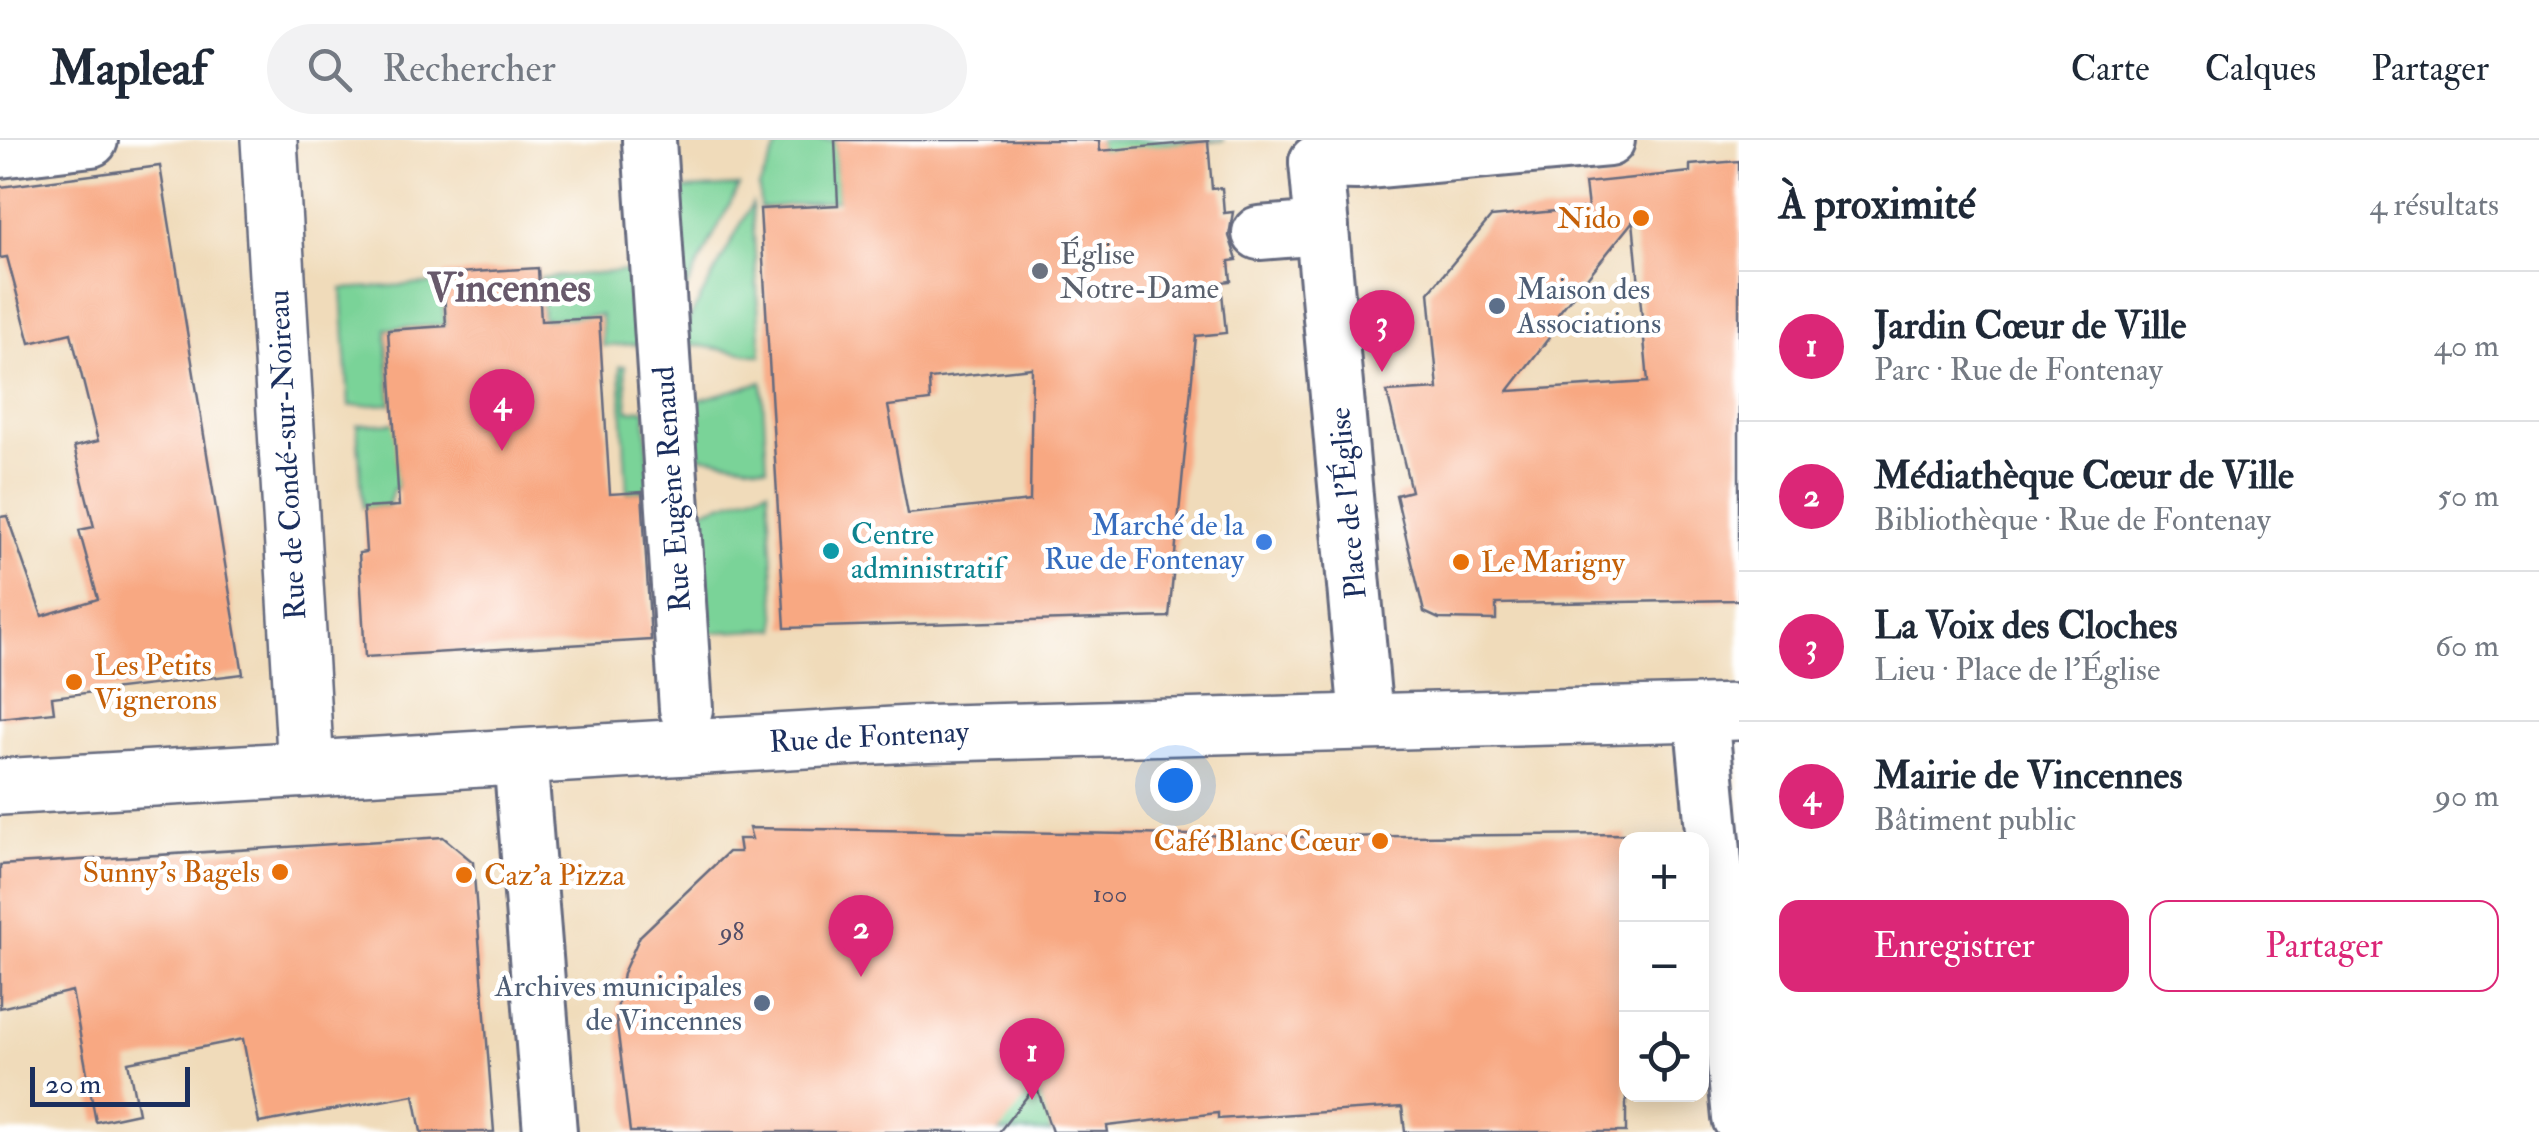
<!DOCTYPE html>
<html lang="fr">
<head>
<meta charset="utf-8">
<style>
	body { margin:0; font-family:"IM FELL Double Pica",serif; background:#f2f2f3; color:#1f2937 }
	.controls { position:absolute; right:30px; bottom:30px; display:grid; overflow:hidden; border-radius:20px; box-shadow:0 5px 25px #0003 }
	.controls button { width:90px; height:90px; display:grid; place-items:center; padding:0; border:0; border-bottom:2px solid #e0e1e3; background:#fff; color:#1f2937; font:50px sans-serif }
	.scale { position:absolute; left:30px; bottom:25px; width:160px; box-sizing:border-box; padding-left:10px; border:5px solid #1b2f5e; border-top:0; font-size:28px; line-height:35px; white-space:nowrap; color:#1b2f5e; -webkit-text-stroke:8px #fff; paint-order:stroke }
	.you { position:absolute; left:1175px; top:645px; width:35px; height:35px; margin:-25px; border:8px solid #fff; border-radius:50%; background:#1a73e8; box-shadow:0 0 0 15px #1a73e833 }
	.badge { display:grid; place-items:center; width:65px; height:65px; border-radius:50%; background:#db2777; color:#fff; font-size:32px; font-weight:700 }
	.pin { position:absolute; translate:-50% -82px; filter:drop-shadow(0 2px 5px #0008) }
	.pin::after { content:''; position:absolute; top:52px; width:35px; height:30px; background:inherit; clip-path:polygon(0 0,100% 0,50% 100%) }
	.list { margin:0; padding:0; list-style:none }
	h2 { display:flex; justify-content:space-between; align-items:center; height:130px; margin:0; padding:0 40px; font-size:42px }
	h2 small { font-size:32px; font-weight:400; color:#747a83 }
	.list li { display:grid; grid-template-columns:65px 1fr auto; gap:30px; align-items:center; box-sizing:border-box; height:150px; padding:0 40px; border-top:2px solid #e0e1e3 }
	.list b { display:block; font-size:38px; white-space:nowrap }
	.list p { margin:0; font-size:32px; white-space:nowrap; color:#747a83 }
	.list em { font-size:32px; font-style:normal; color:#747a83 }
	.actions { display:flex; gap:20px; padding:30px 40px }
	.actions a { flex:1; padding:22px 0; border:2px solid #db2777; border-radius:20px; text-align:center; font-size:35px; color:#db2777 }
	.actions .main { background:#db2777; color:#fff }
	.icon { flex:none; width:55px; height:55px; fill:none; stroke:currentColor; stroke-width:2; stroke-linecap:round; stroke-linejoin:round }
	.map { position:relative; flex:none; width:1739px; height:992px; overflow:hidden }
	header { display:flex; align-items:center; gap:60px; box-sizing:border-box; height:140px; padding:0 50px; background:#fff; border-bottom:2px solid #e0e1e3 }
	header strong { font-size:48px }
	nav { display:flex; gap:55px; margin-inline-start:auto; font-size:35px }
	.search { width:700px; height:90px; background:#f2f2f3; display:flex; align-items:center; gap:25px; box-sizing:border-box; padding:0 35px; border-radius:55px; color:#747a83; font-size:38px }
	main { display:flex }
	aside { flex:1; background:#fff }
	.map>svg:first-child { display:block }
</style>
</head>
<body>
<header>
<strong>Mapleaf</strong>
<div class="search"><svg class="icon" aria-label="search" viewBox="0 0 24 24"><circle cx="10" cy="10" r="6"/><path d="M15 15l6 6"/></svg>Rechercher</div>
<nav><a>Carte</a><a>Calques</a><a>Partager</a></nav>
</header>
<main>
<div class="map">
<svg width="1739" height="992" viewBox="0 0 1739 992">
	<rect width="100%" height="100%" fill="#fff"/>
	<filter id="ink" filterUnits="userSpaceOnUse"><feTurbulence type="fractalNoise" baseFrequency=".01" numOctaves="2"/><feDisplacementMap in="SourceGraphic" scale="20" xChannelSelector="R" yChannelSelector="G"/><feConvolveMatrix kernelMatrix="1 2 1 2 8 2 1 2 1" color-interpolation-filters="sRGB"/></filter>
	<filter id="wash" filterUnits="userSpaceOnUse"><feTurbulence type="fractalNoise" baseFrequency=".0048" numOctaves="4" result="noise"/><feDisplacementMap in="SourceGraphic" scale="40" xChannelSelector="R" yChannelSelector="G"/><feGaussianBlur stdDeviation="2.25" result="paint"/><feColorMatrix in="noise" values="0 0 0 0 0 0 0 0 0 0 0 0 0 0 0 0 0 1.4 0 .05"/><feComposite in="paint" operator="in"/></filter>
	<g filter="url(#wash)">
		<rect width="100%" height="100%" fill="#f0dbba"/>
		<!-- green -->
		<g fill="#7ad398" stroke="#4a817b" stroke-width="2.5">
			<polygon points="780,0 835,0 838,60 760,68 759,47"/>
			<polygon points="1099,0 1225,0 1100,12"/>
			<polygon points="739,46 685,151 679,152 673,50"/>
			<polygon points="752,64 761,216 682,203 681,194"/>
			<polygon points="637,130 641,204 603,206 601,175 543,179 540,138"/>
			<polygon points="442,143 445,185 386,189 391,264 349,266 342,149"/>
			<polygon points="620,226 625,226 628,271 645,269 650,350 627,352"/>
			<polygon points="762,242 767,327 687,314 685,264"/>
			<polygon points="395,283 398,348 393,349 388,366 363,368 357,285"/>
			<polygon points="768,349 777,489 700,493 691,374"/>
			<polygon points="1033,929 1052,992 999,992"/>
		</g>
		<g id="blocks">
			<!-- building -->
			<g fill="#f8a882" fill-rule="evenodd">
				<path d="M 835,0 L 1099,0 L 1100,11 L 1208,1 L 1212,49 L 1222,48 L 1224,73 L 1233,72 L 1229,96 L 1237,120 L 1229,121 L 1231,141 L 1221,142 L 1226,193 L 1196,196 L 1169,477 L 785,488 L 760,69 L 838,65 ZM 1032,228 L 1030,361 L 908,374 L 888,266 L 930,261 L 929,239 Z"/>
				<path d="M 1739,21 L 1739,460 L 1496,464 L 1496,480 L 1439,479 L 1424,472 L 1396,355 L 1411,351 L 1387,252 L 1438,249 L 1429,152 L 1491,77 L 1588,68 L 1585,43 L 1690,32 L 1690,25 ZM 1633,81 L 1648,242 L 1508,251 L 1558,186 L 1558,174 Z"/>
				<polygon points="160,26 243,534 52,557 54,572 0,578 0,377 7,376 42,476 98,459 79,390 94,387 74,307 98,301 71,193 30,203 7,117 0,118 0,47"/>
				<polygon points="538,128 541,181 599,178 610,354 642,352 651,500 365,517 359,413 366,412 363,368 399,366 388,190 446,186 443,134"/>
				<polygon points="749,688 1309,697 1626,694 1626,992 1405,992 1402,967 1218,979 1218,973 1107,986 1108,992 1052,992 1036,945 999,992 630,992 616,877 623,833 640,796 728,712 740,712 738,699 752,699"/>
				<polygon points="443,697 473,722 494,992 421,992 414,955 259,983 243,899 128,922 138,973 96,982 72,851 0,868 0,725"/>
			</g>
		</g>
	</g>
	<g filter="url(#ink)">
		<use href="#blocks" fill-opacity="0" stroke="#666b7e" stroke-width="2.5"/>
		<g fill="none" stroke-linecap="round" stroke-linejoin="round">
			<!-- street casing -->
			<g stroke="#666b7e" stroke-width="58">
				<g id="street">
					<polyline points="649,0 686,569"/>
					<polyline points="0,11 91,0"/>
					<polyline points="1316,22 1366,579"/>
					<polyline points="1316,22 1356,23 1608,0"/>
					<polyline points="1259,93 1322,88"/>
					<polyline points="1701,573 1739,978"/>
					<polyline points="520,616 550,992"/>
				</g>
			</g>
			<!-- secondary casing -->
			<g stroke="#666b7e" stroke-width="60">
				<g id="secondary">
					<polyline points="269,0 306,629"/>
					<polyline points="0,647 911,594 1739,572"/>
				</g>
			</g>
			<!-- street -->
			<use href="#street" stroke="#fff" stroke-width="52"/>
			<!-- secondary -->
			<use href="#secondary" stroke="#fff" stroke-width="55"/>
		</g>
	</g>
	<!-- markers -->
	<g fill="#e8710a" stroke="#fff" stroke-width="4">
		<circle cx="1641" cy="78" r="10"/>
		<circle cx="1461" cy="422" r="10"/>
		<circle cx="74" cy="542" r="10"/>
		<circle cx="1380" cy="701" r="10"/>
		<circle cx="280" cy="732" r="10"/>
		<circle cx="464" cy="735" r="10"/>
	</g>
	<circle fill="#6b7280" stroke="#fff" stroke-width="4" cx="1040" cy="131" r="10"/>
	<g fill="#5c6f8a" stroke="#fff" stroke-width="4">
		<circle cx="1497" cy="166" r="10"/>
		<circle cx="762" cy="863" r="10"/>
	</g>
	<circle fill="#3f7fe0" stroke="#fff" stroke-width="4" cx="1264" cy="402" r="10"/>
	<circle fill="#0f9aa8" stroke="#fff" stroke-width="4" cx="831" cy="411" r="10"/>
	<g text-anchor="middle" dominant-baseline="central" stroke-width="9" stroke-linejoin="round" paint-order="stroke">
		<!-- number labels -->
		<g font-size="25" fill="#524d67">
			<text x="1110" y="754">100</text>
			<text x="732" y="792">98</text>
		</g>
		<!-- food labels -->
		<g font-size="30" fill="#c56008" stroke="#fff" text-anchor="end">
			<text x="1621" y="78">Nido</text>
			<text x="1481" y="422" text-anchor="start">Le Marigny</text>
			<text x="94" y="525" text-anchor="start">Les Petits<tspan x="94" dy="34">Vignerons</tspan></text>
			<text x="1360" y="701">Café Blanc Cœur</text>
			<text x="260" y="732">Sunny's Bagels</text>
			<text x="484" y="735" text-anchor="start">Caz'a Pizza</text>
		</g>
		<!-- worship labels -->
		<g font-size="30" fill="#5b616d" stroke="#fff" text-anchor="start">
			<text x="1060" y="114">Église<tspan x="1060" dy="34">Notre-Dame</tspan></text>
		</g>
		<!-- service labels -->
		<g font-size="30" fill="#4e5e75" stroke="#fff" text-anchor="start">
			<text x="1517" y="149">Maison des<tspan x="1517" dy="34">Associations</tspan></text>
			<text x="742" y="846" text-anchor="end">Archives municipales<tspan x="742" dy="34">de Vincennes</tspan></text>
		</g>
		<!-- street labels -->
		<g font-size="30" fill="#1b2f5e" stroke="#fff">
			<text transform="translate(287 315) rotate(-93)">Rue de Condé-sur-Noireau</text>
			<text transform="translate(672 349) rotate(-94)">Rue Eugène Renaud</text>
			<text transform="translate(1348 363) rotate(-95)">Place de l'Église</text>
			<text transform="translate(869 597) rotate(-3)">Rue de Fontenay</text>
		</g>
		<!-- shop labels -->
		<g font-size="30" fill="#366cbe" stroke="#fff" text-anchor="end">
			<text x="1244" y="385">Marché de la<tspan x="1244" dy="34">Rue de Fontenay</tspan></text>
		</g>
		<!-- culture labels -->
		<g font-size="30" fill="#0d838f" stroke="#fff" text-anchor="start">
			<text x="851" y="394">Centre<tspan x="851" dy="34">administratif</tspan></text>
		</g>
		<!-- district labels -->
		<g font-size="40" font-weight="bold" fill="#68596b" stroke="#fff">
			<text x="509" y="148">Vincennes</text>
		</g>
	</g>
</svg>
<div class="controls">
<button>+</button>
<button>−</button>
<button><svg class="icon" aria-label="locate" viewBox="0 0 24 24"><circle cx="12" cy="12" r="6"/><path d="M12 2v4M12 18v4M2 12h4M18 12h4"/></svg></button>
</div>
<div class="scale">20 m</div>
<div class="you"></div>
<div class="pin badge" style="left:1032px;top:960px">1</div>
<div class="pin badge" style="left:861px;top:837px">2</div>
<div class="pin badge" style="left:1382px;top:232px">3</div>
<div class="pin badge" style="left:502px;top:311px">4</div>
</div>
<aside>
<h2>À proximité<small>4 résultats</small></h2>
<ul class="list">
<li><span class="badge">1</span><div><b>Jardin Cœur de Ville</b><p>Parc · Rue de Fontenay</p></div><em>40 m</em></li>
<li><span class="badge">2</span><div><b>Médiathèque Cœur de Ville</b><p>Bibliothèque · Rue de Fontenay</p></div><em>50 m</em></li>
<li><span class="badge">3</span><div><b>La Voix des Cloches</b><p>Lieu · Place de l'Église</p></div><em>60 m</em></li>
<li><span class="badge">4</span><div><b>Mairie de Vincennes</b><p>Bâtiment public</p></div><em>90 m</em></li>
</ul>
<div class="actions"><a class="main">Enregistrer</a><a>Partager</a></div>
</aside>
</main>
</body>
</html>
